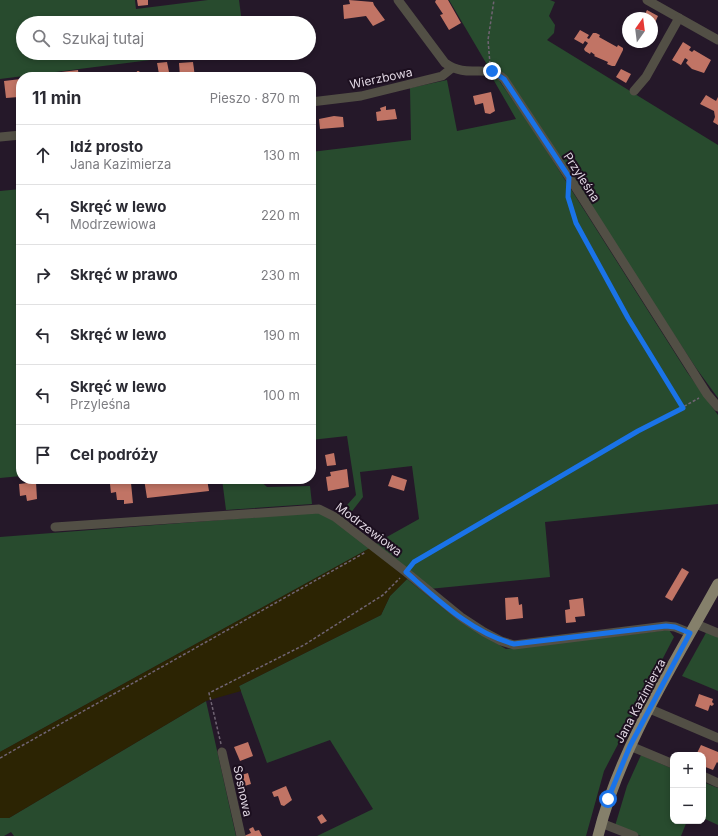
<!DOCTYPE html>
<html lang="pl">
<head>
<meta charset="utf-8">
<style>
	body { margin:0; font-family:Inter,sans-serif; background:#f7f7f7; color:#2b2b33 }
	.controls { position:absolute; right:12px; bottom:12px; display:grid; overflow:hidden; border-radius:8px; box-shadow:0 2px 6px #0003 }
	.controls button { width:36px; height:36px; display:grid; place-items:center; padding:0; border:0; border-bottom:1px solid #e1e1e2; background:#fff; color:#2b2b33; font:20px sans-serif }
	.compass { position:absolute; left:622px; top:12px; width:36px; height:36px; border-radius:50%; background:#fff; box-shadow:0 2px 6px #0003; rotate:14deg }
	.stop { position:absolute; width:12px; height:12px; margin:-9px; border:3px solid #1a73e8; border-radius:50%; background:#fff }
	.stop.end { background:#1a73e8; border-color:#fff; box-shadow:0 1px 4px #0008 }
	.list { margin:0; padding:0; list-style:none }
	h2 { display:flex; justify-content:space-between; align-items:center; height:52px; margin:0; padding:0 16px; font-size:17px }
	h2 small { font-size:13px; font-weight:400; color:#7c7c81 }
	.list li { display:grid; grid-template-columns:26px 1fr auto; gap:12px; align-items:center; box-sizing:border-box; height:60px; padding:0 16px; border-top:1px solid #e1e1e2 }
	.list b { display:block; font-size:15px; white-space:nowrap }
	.list p { margin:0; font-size:13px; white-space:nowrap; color:#7c7c81 }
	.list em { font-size:13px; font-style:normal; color:#7c7c81 }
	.icon { flex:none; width:22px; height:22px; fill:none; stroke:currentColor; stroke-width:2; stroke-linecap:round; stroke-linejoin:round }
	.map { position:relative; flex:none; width:718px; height:836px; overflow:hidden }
	.search { position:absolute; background:#fff; box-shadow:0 2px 6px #0003; left:16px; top:16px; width:300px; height:44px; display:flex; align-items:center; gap:10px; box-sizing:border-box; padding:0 14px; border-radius:22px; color:#7c7c81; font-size:15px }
	.panel { position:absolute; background:#fff; box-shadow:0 2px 6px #0003; left:16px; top:72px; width:300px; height:412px; border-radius:16px }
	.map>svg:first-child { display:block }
</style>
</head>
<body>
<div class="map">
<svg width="718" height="836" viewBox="0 0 718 836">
	<rect width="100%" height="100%" fill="#251829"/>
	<!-- green -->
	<g fill="#284b2e">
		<polygon points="0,0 135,0 136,9 208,0 239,0 242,23 23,23 23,53 206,53 0,79"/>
		<polygon points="449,0 550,0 555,2 549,16 555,25 554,33 547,40 718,145 718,398 696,368 506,78 497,67 489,68"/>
		<polygon points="493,79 498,79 534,131 687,372 718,415 718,504 545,522 550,577 429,589 376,543 419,519 412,466 360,472 363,497 346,519 339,514 356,495 347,436 311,440 311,152 411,140 410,88 447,80 457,131 516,119"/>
		<polygon points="21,189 21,476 0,478 0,191"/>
		<polygon points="222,479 258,479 267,487 310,486 312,504 226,510"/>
		<polygon points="323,512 370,548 0,752 0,537"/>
		<polygon points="407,579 459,621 506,649 669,630 674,637 604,771 586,836 317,836 373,809 330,740 267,763 239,686 381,615 390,596"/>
		<polygon points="707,631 718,635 718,691 682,676"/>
		<polygon points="206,701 236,836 14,836 11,832 4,836 0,836 0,818 9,818"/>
		<polygon points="641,755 673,769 673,821 687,821 681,836 641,836 615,826 627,786"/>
		<polygon points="703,782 718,788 718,825 703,818"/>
	</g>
	<!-- sand -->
	<polygon fill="#2c2403" points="370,548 407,579 390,596 381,615 239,686 241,691 206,701 9,818 0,818 0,752"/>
	<!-- building -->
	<g fill="#c17465">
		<polygon points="137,0 148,0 148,5 138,6"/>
		<polygon points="349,0 373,2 374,5 385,20 373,26 366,16 344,19 343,5 350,4"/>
		<polygon points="436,0 448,0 461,23 449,30 440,15 443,14 435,2"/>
		<polygon points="647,10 658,16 652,29 652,18 643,18"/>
		<polygon points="580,30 589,35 587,38 589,39 593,33 596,33 600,35 599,37 617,47 618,45 623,48 623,50 615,66 612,66 607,64 608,62 594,56 595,55 591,52 590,54 585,51 584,49 588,43 585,41 583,44 574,39"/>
		<polygon points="683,42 691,47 689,50 692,52 694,50 711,60 704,73 692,69 686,63 688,60 685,58 681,65 672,60"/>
		<polygon points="167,62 169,72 159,74 157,63"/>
		<polygon points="193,62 195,77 180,77 179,63"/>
		<polygon points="621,69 631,74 626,83 616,77"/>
		<polygon points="78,70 79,77 28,77 28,76"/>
		<polygon points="137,71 139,71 141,74 146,73 147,75 154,74 154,77 124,77 136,75"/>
		<polygon points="21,79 21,100 19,100 19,97 6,98 4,81"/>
		<polygon points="491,92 495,111 490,114 485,113 483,103 475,105 473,96"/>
		<polygon points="706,95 716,101 718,97 718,125 713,122 715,117 714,111 700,104"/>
		<polygon points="386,106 386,110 395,109 397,119 377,121 376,112 381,111 380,108"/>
		<polygon points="334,116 343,117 344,127 320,129 319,119"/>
		<polygon points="334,453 336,465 327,466 325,455"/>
		<polygon points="347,469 349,487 328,491 326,477 331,476 330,472"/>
		<polygon points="392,475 407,480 404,491 388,486"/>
		<polygon points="144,479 159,479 153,481 154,484 207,479 209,491 147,498"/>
		<polygon points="36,482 37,499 27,501 26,495 20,496 19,484"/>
		<polygon points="122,482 125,484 131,483 133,503 124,504 124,500 117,500 116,492 111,493 110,484"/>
		<polygon points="682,568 689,572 672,601 665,597"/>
		<polygon points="518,597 519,605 522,604 523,618 506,620 505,598"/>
		<polygon points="583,598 585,616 575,617 576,622 566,623 565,610 570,609 569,600"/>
		<polygon points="699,694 713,699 712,702 714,704 712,706 710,705 708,711 695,706"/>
		<polygon points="248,742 253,756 240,761 234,747"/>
		<polygon points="701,745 718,752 718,763 717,762 713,770 703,766 703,755 696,755"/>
		<polygon points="248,773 251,784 238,788 235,777"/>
		<polygon points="286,786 292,800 284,806 281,805 278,796 274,797 272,792"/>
		<polygon points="322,814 327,821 321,824 317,817"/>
		<polygon points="253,827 255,831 259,830 262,836 244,836 251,833 249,829"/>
	</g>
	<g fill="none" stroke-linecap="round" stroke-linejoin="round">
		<!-- path -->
		<g stroke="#706473" stroke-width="1.5" stroke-dasharray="3 2" stroke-linecap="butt">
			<polyline points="490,64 488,40 494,0"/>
			<polyline points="568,193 576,223 628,318 683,408"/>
			<polyline points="412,565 490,516 699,398"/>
			<polyline points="221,744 209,693 304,645 383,595 400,578"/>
			<polyline points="0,758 366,552"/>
		</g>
		<!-- minor -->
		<g stroke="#524f45" stroke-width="9">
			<path d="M 398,0 L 445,63 C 469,80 485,62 504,79 L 569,177 L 707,394 L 718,407"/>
			<polyline points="647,0 718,40"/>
			<polyline points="634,91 646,77 679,18"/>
			<polyline points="311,102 361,96 442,76 452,68"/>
			<polyline points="0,137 21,135"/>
			<polyline points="55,527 319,509 335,517 406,572 461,617 484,632 501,641 514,645 666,626 675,627 690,633"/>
			<polyline points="696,624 718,633"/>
			<polyline points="650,709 718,738"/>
			<polyline points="630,746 673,764"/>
			<polyline points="222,752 241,836"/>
			<polyline points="703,776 718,783"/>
			<polyline points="601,823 634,836"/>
		</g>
		<!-- major -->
		<path stroke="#85806b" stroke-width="11" d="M 598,836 C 620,747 674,664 718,584"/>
	</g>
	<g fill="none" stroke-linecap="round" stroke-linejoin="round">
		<!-- route -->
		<path stroke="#1a73e8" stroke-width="5" d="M 492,71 L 504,79 L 569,177 L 568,197 L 576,223 L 628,318 L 683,408 L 638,431 L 414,562 L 406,572 C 438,600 472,633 514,644 L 666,626 L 675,627 L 690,633 L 630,746 L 608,799"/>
	</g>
	<g text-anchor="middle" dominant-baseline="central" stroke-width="4" stroke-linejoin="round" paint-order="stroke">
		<!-- street labels -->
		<g font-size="12" fill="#dfd5e1" stroke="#1c0f1f">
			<text transform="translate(381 78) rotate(-12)">Wierzbowa</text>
			<text transform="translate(582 177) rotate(57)">Przyleśna</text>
			<text transform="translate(369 529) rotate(37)">Modrzewiowa</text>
			<text transform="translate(640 701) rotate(-62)">Jana Kazimierza</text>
			<text transform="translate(243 791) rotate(78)">Sosnowa</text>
		</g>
	</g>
</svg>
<div class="controls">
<button>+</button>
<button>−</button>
</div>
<svg class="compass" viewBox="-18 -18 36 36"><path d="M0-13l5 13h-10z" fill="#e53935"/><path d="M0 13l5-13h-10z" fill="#7c7c81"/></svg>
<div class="stop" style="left:608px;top:799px"></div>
<div class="stop end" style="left:492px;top:71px"></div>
<div class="search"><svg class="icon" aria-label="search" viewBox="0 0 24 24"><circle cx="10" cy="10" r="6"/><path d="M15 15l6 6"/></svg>Szukaj tutaj</div>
<section class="panel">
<h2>11 min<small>Pieszo · 870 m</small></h2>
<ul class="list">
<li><svg class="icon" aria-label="ahead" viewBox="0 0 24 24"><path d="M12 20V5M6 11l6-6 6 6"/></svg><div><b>Idź prosto</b><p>Jana Kazimierza</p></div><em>130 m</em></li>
<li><svg class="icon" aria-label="left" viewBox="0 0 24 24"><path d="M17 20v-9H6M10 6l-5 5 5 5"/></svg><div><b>Skręć w lewo</b><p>Modrzewiowa</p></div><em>220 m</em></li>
<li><svg class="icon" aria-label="right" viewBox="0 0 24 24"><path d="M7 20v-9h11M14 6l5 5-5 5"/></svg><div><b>Skręć w prawo</b></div><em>230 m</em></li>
<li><svg class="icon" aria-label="left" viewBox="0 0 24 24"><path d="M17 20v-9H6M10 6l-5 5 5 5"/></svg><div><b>Skręć w lewo</b></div><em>190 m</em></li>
<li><svg class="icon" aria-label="left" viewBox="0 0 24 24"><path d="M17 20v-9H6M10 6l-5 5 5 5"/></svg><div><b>Skręć w lewo</b><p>Przyleśna</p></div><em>100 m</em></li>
<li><svg class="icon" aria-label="arrive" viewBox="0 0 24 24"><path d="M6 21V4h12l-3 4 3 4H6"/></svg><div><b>Cel podróży</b></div></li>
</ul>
</section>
</div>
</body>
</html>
